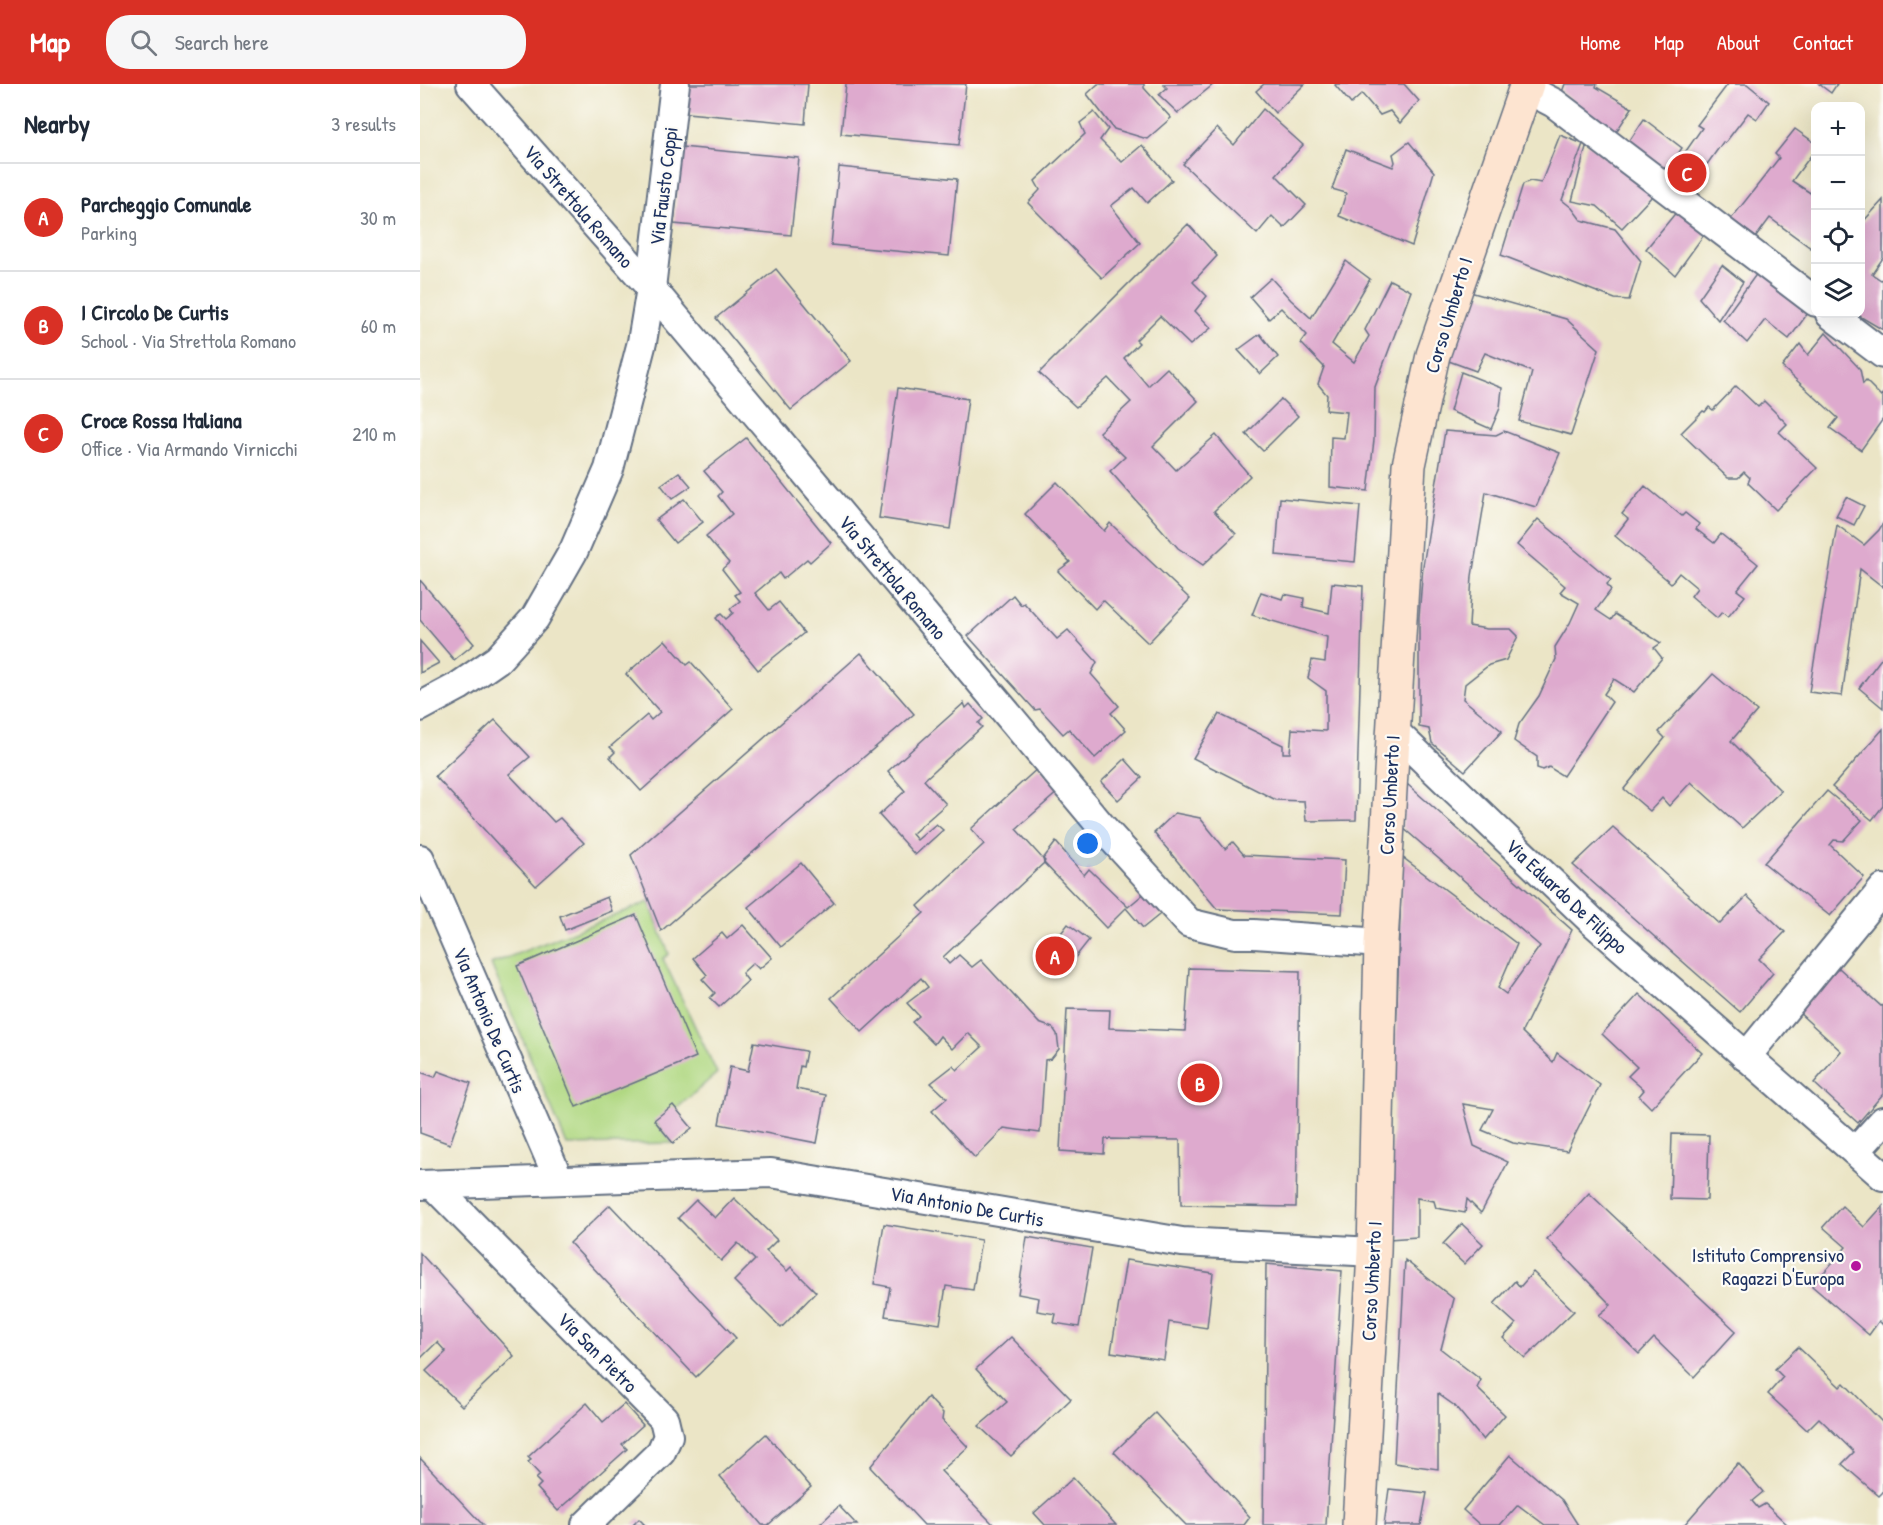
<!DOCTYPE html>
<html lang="en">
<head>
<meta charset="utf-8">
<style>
	body { margin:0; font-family:"Patrick Hand",sans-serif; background:#f6f6f7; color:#1f2937 }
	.controls { position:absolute; right:18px; top:18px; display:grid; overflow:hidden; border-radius:12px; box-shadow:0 6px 24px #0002 }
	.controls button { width:54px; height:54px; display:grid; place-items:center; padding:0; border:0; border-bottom:2px solid #e0e1e3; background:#fff; color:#1f2937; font:30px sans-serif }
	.you { position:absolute; left:668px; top:760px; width:21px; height:21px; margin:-15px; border:4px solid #fff; border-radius:50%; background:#1a73e8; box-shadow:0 0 0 9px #1a73e833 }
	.badge { display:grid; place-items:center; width:39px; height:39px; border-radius:50%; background:#d93025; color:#fff; font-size:20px; font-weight:700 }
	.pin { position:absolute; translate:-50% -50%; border:3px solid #fff; box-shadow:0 2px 6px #0006 }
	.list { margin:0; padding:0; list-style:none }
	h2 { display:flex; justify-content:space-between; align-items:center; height:78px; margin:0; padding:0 24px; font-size:26px }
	h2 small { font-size:20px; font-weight:400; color:#747a83 }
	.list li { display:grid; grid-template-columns:39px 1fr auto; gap:18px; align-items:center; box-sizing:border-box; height:108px; padding:0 24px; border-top:2px solid #e0e1e3 }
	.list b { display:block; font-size:22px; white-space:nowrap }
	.list p { margin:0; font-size:20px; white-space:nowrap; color:#747a83 }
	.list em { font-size:20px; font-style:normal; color:#747a83 }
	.icon { flex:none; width:33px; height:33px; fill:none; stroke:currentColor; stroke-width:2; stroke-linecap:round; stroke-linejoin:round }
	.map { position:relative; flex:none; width:1463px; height:1441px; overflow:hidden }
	header { display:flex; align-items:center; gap:36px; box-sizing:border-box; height:84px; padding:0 30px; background:#d93025; color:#fff }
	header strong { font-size:28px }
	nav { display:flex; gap:33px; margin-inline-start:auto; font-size:21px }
	.search { width:420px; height:54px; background:#f6f6f7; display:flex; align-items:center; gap:15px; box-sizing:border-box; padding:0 21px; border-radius:24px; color:#747a83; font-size:22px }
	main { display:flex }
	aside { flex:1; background:#fff }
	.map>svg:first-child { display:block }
</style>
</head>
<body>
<header>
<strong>Map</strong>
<div class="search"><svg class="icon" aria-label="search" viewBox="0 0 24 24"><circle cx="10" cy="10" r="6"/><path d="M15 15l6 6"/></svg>Search here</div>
<nav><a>Home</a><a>Map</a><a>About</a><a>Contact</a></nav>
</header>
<main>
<aside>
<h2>Nearby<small>3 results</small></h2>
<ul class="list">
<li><span class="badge">A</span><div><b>Parcheggio Comunale</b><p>Parking</p></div><em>30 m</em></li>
<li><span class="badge">B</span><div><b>I Circolo De Curtis</b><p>School · Via Strettola Romano</p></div><em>60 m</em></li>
<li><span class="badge">C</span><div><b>Croce Rossa Italiana</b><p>Office · Via Armando Virnicchi</p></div><em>210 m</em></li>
</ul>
</aside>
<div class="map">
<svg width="1463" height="1441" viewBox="0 0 1463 1441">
	<rect width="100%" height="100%" fill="#fdfcf7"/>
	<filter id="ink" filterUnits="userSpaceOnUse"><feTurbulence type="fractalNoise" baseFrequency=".0167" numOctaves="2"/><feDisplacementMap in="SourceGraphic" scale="12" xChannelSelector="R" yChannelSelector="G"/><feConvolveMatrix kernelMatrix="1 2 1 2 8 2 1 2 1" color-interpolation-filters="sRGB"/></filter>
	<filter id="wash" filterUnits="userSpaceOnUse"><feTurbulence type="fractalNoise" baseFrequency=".008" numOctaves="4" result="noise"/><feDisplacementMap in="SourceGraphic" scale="24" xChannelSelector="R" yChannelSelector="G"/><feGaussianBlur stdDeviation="1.35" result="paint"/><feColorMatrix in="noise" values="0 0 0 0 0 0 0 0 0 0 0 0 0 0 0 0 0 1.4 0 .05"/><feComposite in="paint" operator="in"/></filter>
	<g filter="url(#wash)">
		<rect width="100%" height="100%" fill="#ebe5c6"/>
		<!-- green -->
		<polygon fill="#b0d882" stroke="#668470" stroke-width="1.5" points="229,818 249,870 243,875 297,989 256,1025 235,1037 253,1059 147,1061 71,880"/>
		<g id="blocks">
			<!-- building -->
			<g fill="#deaace">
				<polygon points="269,0 388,0 385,40 267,29"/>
				<polygon points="426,0 546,0 539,61 421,50"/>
				<polygon points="678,0 724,0 724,4 751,34 727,55 694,45 667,10"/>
				<polygon points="743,0 794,0 758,29 739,11 747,4"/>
				<polygon points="844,0 885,0 855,29 836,7"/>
				<polygon points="916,0 984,0 999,17 980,39 970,27 960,31 942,10 931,20 915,1"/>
				<polygon points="1145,0 1177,0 1176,3 1212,24 1194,51 1142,8"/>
				<polygon points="1308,0 1327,0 1349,18 1337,35 1328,29 1305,59 1303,58 1270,104 1250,90 1282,44 1277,41"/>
				<polygon points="1399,0 1417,0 1411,9"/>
				<polygon points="843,25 883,61 856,91 886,121 864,144 852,132 837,150 763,80 797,44 814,61"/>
				<polygon points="674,28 688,45 680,56 702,78 722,61 752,96 727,119 714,104 691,122 720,159 682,194 608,119 620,106 615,97 665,50 660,39"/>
				<polygon points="1224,35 1262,64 1246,88 1208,59"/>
				<polygon points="1375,45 1395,59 1395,66 1372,97 1395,112 1395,167 1350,134 1336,153 1311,135 1359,74 1355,70"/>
				<polygon points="1140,51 1163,60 1142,116 1152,124 1161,136 1195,145 1221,177 1209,216 1195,215 1081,171 1103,100 1110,97 1121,99"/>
				<polygon points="989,58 1014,88 992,162 919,132 926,109 912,105 926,65 973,83 975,78 973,70"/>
				<polygon points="1167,59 1235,109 1202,144 1177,122 1152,117"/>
				<polygon points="261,63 379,74 371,151 254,140"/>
				<polygon points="419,83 537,95 529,172 411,161"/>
				<polygon points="1463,116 1463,174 1452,190 1461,196 1463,194 1463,246 1436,230 1440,230 1440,141"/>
				<polygon points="1258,126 1286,148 1255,191 1226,165"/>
				<polygon points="768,140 797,172 773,198 787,212 775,227 791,244 770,261 740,232 716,256 719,259 704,274 728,302 747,284 778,317 733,362 756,386 796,351 830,392 794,427 816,450 783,481 758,464 690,387 705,373 679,348 711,318 688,294 656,323 619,289"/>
				<polygon points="926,177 950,195 912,260 934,278 949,252 945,246 970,196 991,207 955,303 954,356 948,407 910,403 911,353 924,354 927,328 906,326 907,311 898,300 904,283 881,259 887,251 861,224 849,235 830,213 851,194 871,216 891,234"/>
				<polygon points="1302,181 1323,198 1298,236 1279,214"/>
				<polygon points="356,185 431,277 371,326 296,234"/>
				<polygon points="1340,185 1391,225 1369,255 1345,236 1327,259 1303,236"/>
				<polygon points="1050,208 1146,235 1179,265 1151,351 1099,337 1112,288 1065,269 1056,287 1026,276"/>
				<polygon points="1406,249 1440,285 1443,300 1446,297 1461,312 1463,309 1463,335 1441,366 1410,344 1418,334 1362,283 1380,260 1388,271"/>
				<polygon points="840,250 858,273 840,290 818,266"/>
				<polygon points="1041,288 1082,304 1080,324 1071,345 1030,327"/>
				<polygon points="1316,302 1338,323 1344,317 1367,340 1359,348 1397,384 1356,426 1328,399 1330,394 1324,388 1318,394 1308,394 1261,349 1283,327 1285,328 1289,323 1293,326"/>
				<polygon points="478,304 548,315 530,445 459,434"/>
				<polygon points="861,315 878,332 843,367 826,350"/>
				<polygon points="1025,347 1076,351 1084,347 1140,369 1116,423 1066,408 1052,492 1049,542 1067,545 1091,545 1098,552 1086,576 1069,581 1045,600 1043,615 1082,647 1045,687 1012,659 1009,645 999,643 999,533 1003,482"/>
				<polygon points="326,354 411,459 390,478 387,475 363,495 359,489 335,509 349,526 359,518 384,549 338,586 296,534 301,530 306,535 313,529 310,525 320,517 315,511 320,508 302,485 309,479 286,452 312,430 298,412 302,408 284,387"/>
				<polygon points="259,388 271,402 252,415 241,401"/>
				<polygon points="637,398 684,447 690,439 770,515 728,559 683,516 675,525 638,487 650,478 605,430"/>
				<polygon points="1225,402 1262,432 1265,429 1279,440 1276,445 1294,459 1301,450 1338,480 1317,506 1325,512 1308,533 1302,528 1297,534 1271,512 1277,504 1259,489 1251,499 1195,452 1208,435 1202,430"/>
				<polygon points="1426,413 1444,422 1434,441 1416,432"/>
				<polygon points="860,414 940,422 935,478 856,471"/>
				<polygon points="264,415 283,438 255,459 236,436"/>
				<polygon points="1118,435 1191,496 1187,500 1191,506 1176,526 1191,536 1195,530 1241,559 1234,564 1242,574 1214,608 1194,595 1184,610 1192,618 1143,692 1129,683 1123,686 1117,684 1117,673 1094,657 1099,640 1119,612 1136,575 1135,563 1150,539 1159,519 1140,508 1145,502 1097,461"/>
				<polygon points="1463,439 1463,503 1440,485 1422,612 1389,608 1417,441 1444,461 1459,446"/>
				<polygon points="0,496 54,560 34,576 0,536"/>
				<polygon points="912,499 943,502 936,736 886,737 884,717 856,716 773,674 799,630 863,661 863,669 870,669 872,645 906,647 906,607 888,594 892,576 905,578 907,553 832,531 841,508 862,515 864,510 884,514 883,523 909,529"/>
				<polygon points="593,511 601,521 604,519 637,555 648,546 677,578 671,590 699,622 691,629 706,646 675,674 649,645 643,650 620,625 615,626 548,552"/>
				<polygon points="245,556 267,581 271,578 313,625 221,707 190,673 195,668 190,663 227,631 231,636 240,628 206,590"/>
				<polygon points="0,557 19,579 0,589"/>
				<polygon points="441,569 494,630 241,847 211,771"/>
				<polygon points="1463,572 1463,624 1439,604"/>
				<polygon points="1293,590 1337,627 1311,657 1361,707 1322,744 1271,698 1249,722 1242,714 1230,727 1204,705 1245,654 1239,648"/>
				<polygon points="544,619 546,624 550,620 563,635 558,639 562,643 504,696 526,720 492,750 497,756 516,740 523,746 495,771 459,731 485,707 468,687"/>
				<polygon points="75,636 110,673 89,690 134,738 140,734 164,759 116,802 15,692"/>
				<polygon points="1463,645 1463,722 1452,736 1412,703"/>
				<polygon points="705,675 722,694 698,716 681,698"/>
				<polygon points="619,683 640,706 596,745 623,775 624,779 523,873 529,880 539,871 552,883 561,876 619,939 633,944 637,950 639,965 631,975 625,976 620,1049 584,1044 555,1074 512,1027 527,1014 511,999 533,982 537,986 562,963 548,949 532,965 520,952 514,960 492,938 499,932 487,919 508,903 501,894 442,948 411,914 504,829 498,822 564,760 551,745"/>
				<polygon points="987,700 1152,846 1102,948 1133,978 1137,969 1180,1001 1147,1067 1093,1059 1062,1046 1073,1025 1043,1020 1054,1062 1088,1078 1061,1129 1047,1115 1045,1129 1016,1124 1014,1117 997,1114 997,1153 969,1155 982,773 1097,860 1078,904 1086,910 1120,862 982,743"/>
				<polygon points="1407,707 1442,736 1423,757 1414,756 1410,761 1444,793 1410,832 1344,779"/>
				<polygon points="755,729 780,734 805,765 813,758 824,771 925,776 922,830 797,825 734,749"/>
				<polygon points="1193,743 1300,840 1327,812 1365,848 1339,875 1353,889 1320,928 1153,781"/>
				<polygon points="636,758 664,791 669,785 708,823 727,807 744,827 723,844 706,824 686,844 624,779 625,777 623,775"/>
				<polygon points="381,779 414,819 361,863 328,823"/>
				<polygon points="187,813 192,827 145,846 140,832"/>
				<polygon points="216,831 276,973 156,1023 97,882"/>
				<polygon points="648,840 669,856 642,890 622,874"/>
				<polygon points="323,841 352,874 339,885 333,879 322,889 328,897 299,923 290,914 295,909 282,895 287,891 273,874 302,849 307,855"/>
				<polygon points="769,884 880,887 876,1123 761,1121 760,1056 685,1055 684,1070 640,1067 647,925 690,926 689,944 765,947"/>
				<polygon points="1419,884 1461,922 1463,921 1463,1010 1438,1039 1394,999 1421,967 1377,927"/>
				<polygon points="1219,910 1282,969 1231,1024 1219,1012 1224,1006 1208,992 1217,983 1182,950"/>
				<polygon points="334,958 386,967 383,983 380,982 376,1005 406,1011 397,1059 299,1040 310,983 328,987"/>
				<polygon points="18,987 51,999 30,1060 0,1049 0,988 15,993"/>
				<polygon points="253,1021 272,1044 253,1059 234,1036"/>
				<polygon points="1252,1050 1289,1051 1287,1116 1250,1115"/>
				<polygon points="1169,1109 1316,1247 1274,1293 1234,1254 1219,1270 1179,1231 1191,1221 1127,1155"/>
				<polygon points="314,1114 357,1156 346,1167 367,1187 371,1183 396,1208 361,1244 314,1197 335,1176 318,1159 301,1177 258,1134 276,1116 295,1134"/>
				<polygon points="190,1121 316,1254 276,1293 150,1159"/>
				<polygon points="1422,1122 1444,1143 1463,1122 1463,1241 1459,1237 1449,1251 1392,1202 1426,1163 1403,1143"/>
				<polygon points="464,1140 561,1156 553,1206 526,1202 520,1240 465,1232 470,1203 454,1200"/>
				<polygon points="1042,1140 1063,1160 1044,1180 1023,1160"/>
				<polygon points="607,1153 672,1164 659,1243 634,1239 636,1230 617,1227 619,1214 598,1210"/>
				<polygon points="0,1169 94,1272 42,1322 6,1287 26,1268 17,1258 0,1275"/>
				<polygon points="706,1176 793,1189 787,1244 749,1238 744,1276 691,1268"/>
				<polygon points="985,1176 1034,1215 1021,1265 1061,1296 1057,1304 1085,1331 1063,1356 1035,1322 1018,1310 1018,1385 974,1379"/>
				<polygon points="846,1180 922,1187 906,1441 843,1441"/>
				<polygon points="1113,1188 1154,1227 1105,1274 1083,1254 1096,1240 1074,1220 1095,1197 1100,1203"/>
				<polygon points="591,1253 651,1315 591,1372 559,1342 587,1318 556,1285"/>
				<polygon points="1378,1263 1420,1303 1424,1299 1463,1339 1463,1408 1459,1412 1422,1380 1434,1368 1399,1334 1387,1346 1348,1310 1363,1293 1355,1285"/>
				<polygon points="508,1313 523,1329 522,1336 548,1363 521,1387 574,1441 504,1441 450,1383"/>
				<polygon points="167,1319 183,1338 204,1320 223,1341 202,1360 207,1365 138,1427 117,1404 121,1400 116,1395 120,1391 108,1378 111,1376 108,1373"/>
				<polygon points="735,1329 830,1433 824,1441 766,1441 694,1368"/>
				<polygon points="346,1350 391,1403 348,1441 342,1441 300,1392"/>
				<polygon points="1090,1371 1142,1416 1158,1441 1125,1441 1098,1421 1080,1441 1060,1441 1043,1426"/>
				<polygon points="0,1374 63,1441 0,1440"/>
				<polygon points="1318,1379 1343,1408 1332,1417 1338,1424 1345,1420 1368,1441 1264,1441"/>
				<polygon points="653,1394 696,1441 625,1441 614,1429"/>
				<polygon points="969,1405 1007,1409 1001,1441 964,1441"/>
				<polygon points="419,1422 437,1441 399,1441"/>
				<polygon points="219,1435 225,1441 213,1441"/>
			</g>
		</g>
	</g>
	<g filter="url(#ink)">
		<use href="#blocks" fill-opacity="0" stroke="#646f82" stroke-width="1.5"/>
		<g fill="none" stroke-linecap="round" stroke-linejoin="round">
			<!-- street casing -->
			<g stroke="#646f82" stroke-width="32">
				<g id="street">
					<polyline points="51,0 231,204 682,743 769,839 815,850 834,850 961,859"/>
					<polyline points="1105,4 1134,19 1396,218"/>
					<polyline points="1410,230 1463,270"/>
					<polyline points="0,623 39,602 78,575 115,534 154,466 189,385 222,258 231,204 255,0"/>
					<polyline points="973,646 1173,838 1463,1092"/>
					<polyline points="0,775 139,1096"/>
					<polyline points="1326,973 1463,805"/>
					<polyline points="1436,1067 1463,1037"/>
					<polyline points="0,1101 351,1089 762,1158 954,1168"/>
					<polyline points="13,1101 244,1335 248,1352 241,1368 166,1441"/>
				</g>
			</g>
			<!-- secondary casing -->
			<g stroke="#646f82" stroke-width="36">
				<polyline id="secondary" points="939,1441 954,1168 961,859 989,381 1013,271 1107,0"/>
			</g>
			<!-- street -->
			<use href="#street" stroke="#fff" stroke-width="28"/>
			<!-- secondary -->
			<use href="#secondary" stroke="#fde4d0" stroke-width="33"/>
		</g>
	</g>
	<!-- markers -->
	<circle fill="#b5179e" stroke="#fdfcf7" stroke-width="2" cx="1436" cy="1182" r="6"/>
	<g text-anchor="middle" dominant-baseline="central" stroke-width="4.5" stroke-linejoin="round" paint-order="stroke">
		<!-- street labels -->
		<g font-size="20" fill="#1b2f5e" stroke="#fdfcf7">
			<text transform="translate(243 102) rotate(-83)">Via Fausto Coppi</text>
			<text transform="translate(159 122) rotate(49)">Via Strettola Romano</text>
			<text transform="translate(1028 231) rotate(-73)">Corso Umberto I</text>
			<text transform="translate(473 493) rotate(50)">Via Strettola Romano</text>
			<text transform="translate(969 711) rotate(-87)">Corso Umberto I</text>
			<text transform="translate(1147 812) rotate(43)">Via Eduardo De Filippo</text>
			<text transform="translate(70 936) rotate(67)">Via Antonio De Curtis</text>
			<text transform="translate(547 1122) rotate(10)">Via Antonio De Curtis</text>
			<text transform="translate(951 1197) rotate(-87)">Corso Umberto I</text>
			<text transform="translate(178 1268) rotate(45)">Via San Pietro</text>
		</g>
		<!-- poi labels -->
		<g font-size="20" fill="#1b2f5e" stroke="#fdfcf7" text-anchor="end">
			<text x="1424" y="1170">Istituto Comprensivo<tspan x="1424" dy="23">Ragazzi D'Europa</tspan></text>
		</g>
	</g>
</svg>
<div class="controls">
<button>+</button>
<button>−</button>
<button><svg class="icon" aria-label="locate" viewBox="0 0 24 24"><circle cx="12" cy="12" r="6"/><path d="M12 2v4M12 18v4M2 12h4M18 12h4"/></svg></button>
<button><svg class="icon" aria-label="layers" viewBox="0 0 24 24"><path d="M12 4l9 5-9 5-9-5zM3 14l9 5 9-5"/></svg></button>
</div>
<div class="you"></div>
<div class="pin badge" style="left:635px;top:872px">A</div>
<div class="pin badge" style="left:780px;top:999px">B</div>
<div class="pin badge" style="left:1267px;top:89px">C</div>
</div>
</main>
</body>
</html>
